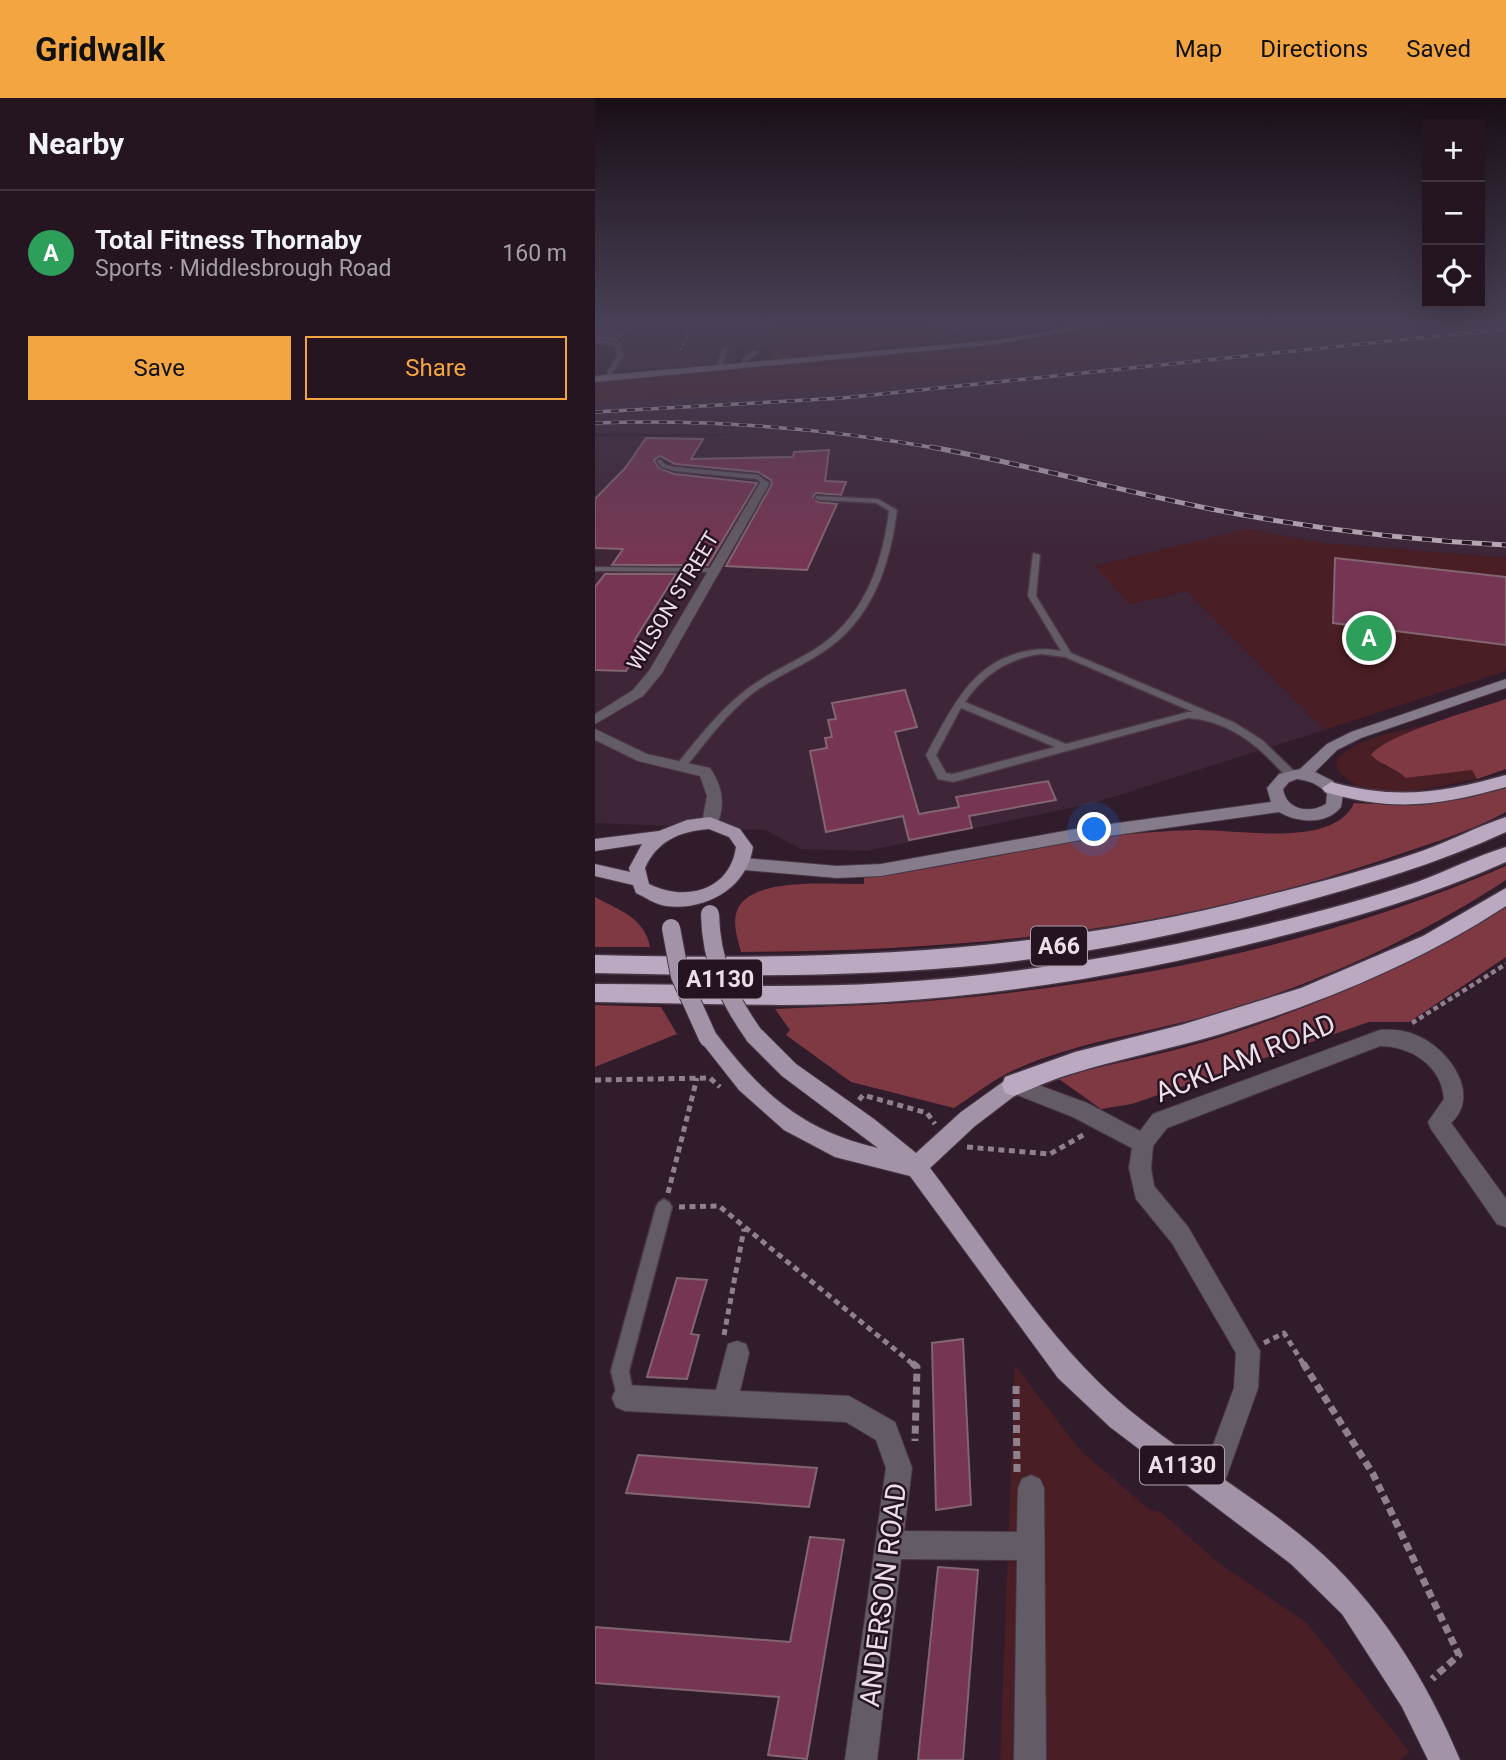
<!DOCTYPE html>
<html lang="en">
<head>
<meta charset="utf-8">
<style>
	body { margin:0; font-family:Roboto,sans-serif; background:#30222d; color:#f1f3f6 }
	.controls { position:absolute; right:21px; top:21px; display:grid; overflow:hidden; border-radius:0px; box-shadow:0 7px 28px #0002 }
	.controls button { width:63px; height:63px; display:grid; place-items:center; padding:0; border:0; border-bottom:2px solid #41343e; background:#241520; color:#f1f3f6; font:35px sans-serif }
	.you { position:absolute; left:500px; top:732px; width:24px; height:24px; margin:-18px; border:5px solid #fff; border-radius:50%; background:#1a73e8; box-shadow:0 0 0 10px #1a73e833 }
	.badge { display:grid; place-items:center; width:46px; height:46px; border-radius:50%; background:#f2a541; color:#fff; font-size:23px; font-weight:700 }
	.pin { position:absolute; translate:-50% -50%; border:4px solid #fff; box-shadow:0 2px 7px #0006 }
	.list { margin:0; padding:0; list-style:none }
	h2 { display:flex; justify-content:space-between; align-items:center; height:91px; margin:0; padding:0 28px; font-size:30px }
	h2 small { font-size:23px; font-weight:400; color:#a39fa5 }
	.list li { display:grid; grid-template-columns:46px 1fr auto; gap:21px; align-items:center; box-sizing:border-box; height:126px; padding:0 28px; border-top:2px solid #41343e }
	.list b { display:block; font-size:26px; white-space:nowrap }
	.list p { margin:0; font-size:23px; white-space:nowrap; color:#a39fa5 }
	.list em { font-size:23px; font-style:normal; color:#a39fa5 }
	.actions { display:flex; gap:14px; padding:21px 28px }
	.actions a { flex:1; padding:16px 0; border:2px solid #f2a541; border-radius:0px; text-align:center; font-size:24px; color:#f2a541 }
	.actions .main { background:#f2a541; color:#111 }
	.icon { flex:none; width:38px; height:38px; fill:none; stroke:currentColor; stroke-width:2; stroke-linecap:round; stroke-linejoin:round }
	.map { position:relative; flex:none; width:911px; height:1662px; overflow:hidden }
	header { display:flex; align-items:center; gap:42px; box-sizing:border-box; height:98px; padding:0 35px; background:#f2a541; color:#111 }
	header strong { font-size:33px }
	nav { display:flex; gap:38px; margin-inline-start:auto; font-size:24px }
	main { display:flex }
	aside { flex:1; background:#241520 }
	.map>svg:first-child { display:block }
</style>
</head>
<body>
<header>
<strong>Gridwalk</strong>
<nav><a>Map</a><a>Directions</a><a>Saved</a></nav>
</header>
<main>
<aside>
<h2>Nearby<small></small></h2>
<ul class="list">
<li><span class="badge" style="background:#2e9e5b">A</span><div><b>Total Fitness Thornaby</b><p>Sports · Middlesbrough Road</p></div><em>160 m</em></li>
</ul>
<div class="actions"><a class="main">Save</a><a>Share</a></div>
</aside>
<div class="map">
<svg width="911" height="1662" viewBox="0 0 911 1662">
	<rect width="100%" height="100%" fill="#301c2b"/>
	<!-- built -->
	<g fill="#3e2538">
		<polygon points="39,226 474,226 417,237 174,261 176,250 141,253 141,264 19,274 29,257 27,244"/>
		<polygon points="846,226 911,226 911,460 728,445 652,431 534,506 592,493 729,632 499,705 272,753 206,751 170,732 0,725 0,339 158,337 0,335 0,305 280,289 807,233 802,229"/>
	</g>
	<!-- green -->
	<g fill="#491e24">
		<polygon points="183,226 333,226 347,244 174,261"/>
		<polygon points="519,226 846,226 717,243 280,289 0,305 0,284 385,249"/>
		<polygon points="652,431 728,445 911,460 911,573 729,632 592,493 534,506 500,468"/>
		<path d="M 843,625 L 818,633 L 787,668 L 800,670 L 811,680 L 877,672 L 882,681 C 836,688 777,711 742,672 L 741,662 C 765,637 811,632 843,625 Z"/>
		<polygon points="420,1267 485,1352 555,1412 566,1414 621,1463 712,1525 815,1654 805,1662 405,1662"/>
	</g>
	<!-- forest -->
	<g fill="#7f3943">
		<path d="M 911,601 L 911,671 L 882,681 L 877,672 L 811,680 C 799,669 787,668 776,657 C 791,636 883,611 911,601 Z"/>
		<path d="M 911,689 L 911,714 C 870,736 822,750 778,765 C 573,834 361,853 146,854 C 143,842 138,828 141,816 C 150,777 237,787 269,786 L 269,779 C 380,768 489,733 601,732 C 642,731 739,751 759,705 C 811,709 860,702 911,689 Z"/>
		<path d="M 911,768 L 911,782 C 824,839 722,886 622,915 C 554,935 482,943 417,973 C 397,982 378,998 359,1010 L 256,984 L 191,937 L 195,932 L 180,911 C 238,908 297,907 355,901 C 545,883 736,844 911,768 Z"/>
		<path d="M 0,799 C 24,812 50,820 55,849 L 0,849 Z"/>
		<path d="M 911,807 L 911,859 L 814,924 L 774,924 L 537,1006 L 506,1011 L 461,979 C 516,966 572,956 626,939 C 726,907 822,863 911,807 Z"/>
		<polygon points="0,907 66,909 82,936 0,969"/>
	</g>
	<!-- building -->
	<g fill="#763653" stroke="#826570" stroke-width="2">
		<polygon points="0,226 39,226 22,242 0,239"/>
		<polygon points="51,340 108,341 96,361 198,359 199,354 234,352 230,383 251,384 246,397 221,395 218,399 223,404 242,406 212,472 131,468 177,386 176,382 163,374 80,366 65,358 59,362 64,370 79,376 162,385 113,467 17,467 28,451 0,450 0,401 31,369"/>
		<polygon points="740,460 911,479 911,547 738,525"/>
		<polygon points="10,476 81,476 39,543 49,543 31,573 0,572 0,489"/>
		<polygon points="310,592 322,629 300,634 324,716 364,709 361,699 453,683 461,702 374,718 377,730 314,742 308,718 231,734 215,653 232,650 230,640 237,639 233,622 241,621 237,605"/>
		<polygon points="82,1180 112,1182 96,1236 104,1237 92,1281 52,1279"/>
		<polygon points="368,1241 376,1407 341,1412 337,1245"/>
		<polygon points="43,1357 222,1370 214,1409 31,1395"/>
		<polygon points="215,1439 249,1442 212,1661 173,1657 184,1599 0,1585 0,1529 195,1544"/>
		<polygon points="343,1469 383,1472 368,1662 323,1662"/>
	</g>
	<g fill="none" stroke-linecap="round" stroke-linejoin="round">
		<!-- lane casing -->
		<g stroke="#4a3745" stroke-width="3">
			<g id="lane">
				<polygon points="0,241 27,246 28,258 14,281 9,280 22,258 21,247 0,245"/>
				<polygon points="128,249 133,250 126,271 121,272"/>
				<polygon points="158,253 163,254 153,262 153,269 149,269 147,261"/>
				<polygon points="65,361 71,367 80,369 163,377 174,385 170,387 161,381 80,373 66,369 62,363"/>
				<path d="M 221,398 L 283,401 L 302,412 C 295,468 277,522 228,554 C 205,569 180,579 158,595 C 131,616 111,644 90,670 L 82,670 L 82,666 C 104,639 125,612 152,591 C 172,576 195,566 217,553 C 268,522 287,469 294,413 L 281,405 L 224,402 L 220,400 Z"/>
				<path d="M 438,455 L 445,457 L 441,498 L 476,555 L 640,625 L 667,642 L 700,674 L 701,677 L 700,680 L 692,680 C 666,649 635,623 593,620 L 358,684 L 343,681 L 331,657 C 354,616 373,569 423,555 C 437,551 451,550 466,553 L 433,498 ZM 446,556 L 470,559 L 598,614 L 593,614 L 471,646 L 370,604 C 388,577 414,560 446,556 ZM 366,610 L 460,649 L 358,676 L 351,675 L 341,657 Z"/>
				<polygon points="0,469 118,470 122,472 118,474 0,473"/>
				<polygon points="69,1101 74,1104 77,1109 34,1273 39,1300 36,1306 30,1309 24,1306 16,1273 61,1109 64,1104"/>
			</g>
		</g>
		<!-- street casing -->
		<g stroke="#4a3745" stroke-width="2">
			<g id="street">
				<polygon points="166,383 175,385 67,575 48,598 0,626 0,616 38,592 54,573"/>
				<path d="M 0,631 L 52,656 L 115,670 C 128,689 131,708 121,729 L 115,731 L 107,725 L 112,698 L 105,678 L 43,663 L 0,642 Z"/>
				<path d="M 785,932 C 799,931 810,932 823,938 C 853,951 887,996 856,1025 L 911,1101 L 911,1129 L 902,1126 L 836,1031 L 833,1024 L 849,1001 C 847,968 816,948 785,948 L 572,1030 L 558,1048 L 556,1070 L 559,1088 L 593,1129 L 665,1253 L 663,1290 L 625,1397 L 616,1401 L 607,1397 L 603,1388 L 639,1290 L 641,1255 L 577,1145 L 541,1101 L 534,1070 L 537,1050 L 478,1019 L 412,993 L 409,987 L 412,981 L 419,978 L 492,1005 L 545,1033 L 558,1016 Z"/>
				<polygon points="142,1243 151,1246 154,1255 145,1293 254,1298 300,1324 317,1370 309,1433 422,1434 423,1390 427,1381 436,1377 445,1381 449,1390 451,1662 419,1662 422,1462 306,1461 282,1662 250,1662 291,1370 281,1342 251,1324 30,1313 21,1309 17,1300 21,1291 30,1287 121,1292 133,1246"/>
			</g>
		</g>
		<!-- secondary casing -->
		<g stroke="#4a3745" stroke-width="2">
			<g id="secondary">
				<polygon points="492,226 509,226 404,246 0,284 0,278 404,242"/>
				<path d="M 911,581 L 911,590 L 766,640 L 742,652 L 720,674 L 738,683 L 748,696 L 746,709 C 732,727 702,725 684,714 L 486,742 L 286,778 L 242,780 L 149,772 L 141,766 L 149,760 L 242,768 L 286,766 L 486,730 L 676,704 L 672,690 L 684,676 L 705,671 L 732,646 L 756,634 ZM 702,681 C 715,683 724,686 732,696 L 731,706 C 714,716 691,712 688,691 L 694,684 Z"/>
			</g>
		</g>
		<!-- primary casing -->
		<g stroke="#4a3745" stroke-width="2">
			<g id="primary">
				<path d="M 115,719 L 145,731 L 158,749 C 152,790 111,813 71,808 C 61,807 50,799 41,795 L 38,787 L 0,778 L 0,766 L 35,774 L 34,770 L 47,746 L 0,753 L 0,741 L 64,733 L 92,722 ZM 114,731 L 134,739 L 141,749 C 135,793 90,804 54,786 L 50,770 C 62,743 85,733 114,731 Z"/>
				<path d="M 159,929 L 166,931 L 201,966 L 279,1021 L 321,1055 L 366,1014 L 412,981 L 419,978 L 426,981 L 429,987 L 426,993 L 380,1028 L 335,1070 C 395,1149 457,1248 533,1311 C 591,1359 658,1397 716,1446 C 782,1502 832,1582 865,1662 L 833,1662 L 807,1609 L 747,1516 L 696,1466 L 515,1329 L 463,1280 L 315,1078 L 240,1059 L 189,1032 L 144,992 L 103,940 L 106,934 L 113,932 L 120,934 C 165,994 207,1033 283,1050 L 187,978 L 152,943 L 149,937 L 152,931 Z"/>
			</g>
		</g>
		<!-- highway casing -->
		<g stroke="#4a3745" stroke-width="3">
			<g id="highway">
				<path d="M 911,677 L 911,689 C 843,708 798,714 730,694 L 727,690 L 736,684 C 801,702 847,695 911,677 Z"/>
				<path d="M 911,719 L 911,734 C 842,766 769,787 696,807 C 598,834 497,855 396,866 C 264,880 132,878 0,875 L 0,857 C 234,863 441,856 669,798 C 722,785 776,771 827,753 C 855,743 883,728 911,719 Z"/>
				<path d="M 911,749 L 911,764 C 835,798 756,821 675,841 C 549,873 421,896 290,904 C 194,910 97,905 0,904 L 0,886 C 97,886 195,891 292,885 C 407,878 520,860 633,835 C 696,821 760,805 822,784 C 852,773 881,758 911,749 Z"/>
				<path d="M 911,790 L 911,808 C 824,865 728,904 629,935 C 579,950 528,960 479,975 C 458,981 439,990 419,998 L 410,995 L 407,987 L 410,979 L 480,954 L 586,927 L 706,890 L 828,838 Z"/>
			</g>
		</g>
		<!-- path-far3 -->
		<g stroke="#90808c" stroke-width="2" stroke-dasharray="2.5 2" stroke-linecap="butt">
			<polyline points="368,236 363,231 370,226"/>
			<polyline points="85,252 94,236 89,235 94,226"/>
		</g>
		<!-- path-far2 -->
		<polyline stroke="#90808c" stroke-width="4.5" stroke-dasharray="5 3.5" stroke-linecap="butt" points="817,925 911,866"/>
		<!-- path-far1 -->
		<g stroke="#90808c" stroke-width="5" stroke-dasharray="6 4.5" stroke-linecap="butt">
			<polyline points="0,982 115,980 125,989"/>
			<polyline points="264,1002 268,997 332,1015 340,1026"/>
			<polyline points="372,1049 455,1056 490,1036"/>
			<polyline points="73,1095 102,980"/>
			<polyline points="84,1109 124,1108 319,1267"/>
			<polyline points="129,1237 149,1131"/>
			<polyline points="669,1245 689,1235 709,1267"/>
		</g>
		<!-- path -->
		<g stroke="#90808c" stroke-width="7" stroke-dasharray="8 5" stroke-linecap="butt">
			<polyline points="317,1265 322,1269 320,1343"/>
			<polyline points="708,1265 778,1376 864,1557 837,1581"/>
			<polyline points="421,1288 422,1374"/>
		</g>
		<!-- lane -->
		<use href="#lane" fill="#635c66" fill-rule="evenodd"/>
		<!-- street -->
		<use href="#street" fill="#635c66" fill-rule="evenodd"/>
		<!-- secondary -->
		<use href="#secondary" fill="#867b8b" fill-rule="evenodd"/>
		<!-- primary -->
		<use href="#primary" fill="#a293a8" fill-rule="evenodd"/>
		<!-- highway -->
		<use href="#highway" fill="#bba9c2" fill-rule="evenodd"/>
		<!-- rail-far1 casing -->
		<g stroke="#bcadb8" stroke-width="3.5">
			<g id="rail-far1">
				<polyline points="0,314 248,300 911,231"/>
				<path d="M 0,325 C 117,321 231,330 346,351"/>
			</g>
		</g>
		<!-- rail casing -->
		<g stroke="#bcadb8" stroke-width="5">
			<path id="rail" d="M 336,349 C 430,366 522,392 616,411 C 713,430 812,442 911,447"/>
		</g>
		<!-- rail-far1 -->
		<use href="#rail-far1" stroke="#261321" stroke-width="2.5" stroke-dasharray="8" stroke-linecap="butt"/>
		<!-- rail -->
		<use href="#rail" stroke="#261321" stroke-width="3.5" stroke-dasharray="10" stroke-linecap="butt"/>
		<!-- primary-bridge casing -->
		<g stroke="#4a3745" stroke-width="20" stroke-linecap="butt">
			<g id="primary-bridge">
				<path d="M 115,816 C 116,863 132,899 159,937"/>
				<polyline points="76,830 85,878 113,940"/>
			</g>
		</g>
		<!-- primary-bridge -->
		<use href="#primary-bridge" stroke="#a293a8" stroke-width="18"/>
	</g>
	<!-- sky -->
	<linearGradient id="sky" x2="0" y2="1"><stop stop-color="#1a0f18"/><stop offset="0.49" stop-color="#484055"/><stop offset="1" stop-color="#484055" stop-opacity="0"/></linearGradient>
	<rect width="911" height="459" fill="url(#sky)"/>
	<g text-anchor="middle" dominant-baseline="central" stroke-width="5" stroke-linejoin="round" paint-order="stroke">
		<!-- far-street labels -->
		<g font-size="21" fill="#ebdee8" stroke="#261321">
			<text transform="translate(78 503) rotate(-59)">WILSON STREET</text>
		</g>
		<!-- shield labels -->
		<g fill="#261321" stroke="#b0a1ac" stroke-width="2">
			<rect x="436" y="828.5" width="56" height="39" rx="5"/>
			<rect x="83" y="861.5" width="84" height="39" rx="5"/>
			<rect x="545" y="1347.5" width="84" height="39" rx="5"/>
		</g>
		<g font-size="23" font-weight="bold" fill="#ebdee8">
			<text x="464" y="848">A66</text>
			<text x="125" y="881">A1130</text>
			<text x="587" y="1367">A1130</text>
		</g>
		<!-- near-street labels -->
		<g font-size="28" fill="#ebdee8" stroke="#261321">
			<text transform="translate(650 960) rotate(-22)">ACKLAM ROAD</text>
			<text transform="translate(288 1497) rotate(-83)">ANDERSON ROAD</text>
		</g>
	</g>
</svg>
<div class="controls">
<button>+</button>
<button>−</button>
<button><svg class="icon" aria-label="locate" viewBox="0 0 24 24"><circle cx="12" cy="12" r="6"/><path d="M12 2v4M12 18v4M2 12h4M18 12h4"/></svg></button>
</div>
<div class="you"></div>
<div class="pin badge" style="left:774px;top:540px;background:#2e9e5b">A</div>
</div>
</main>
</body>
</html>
